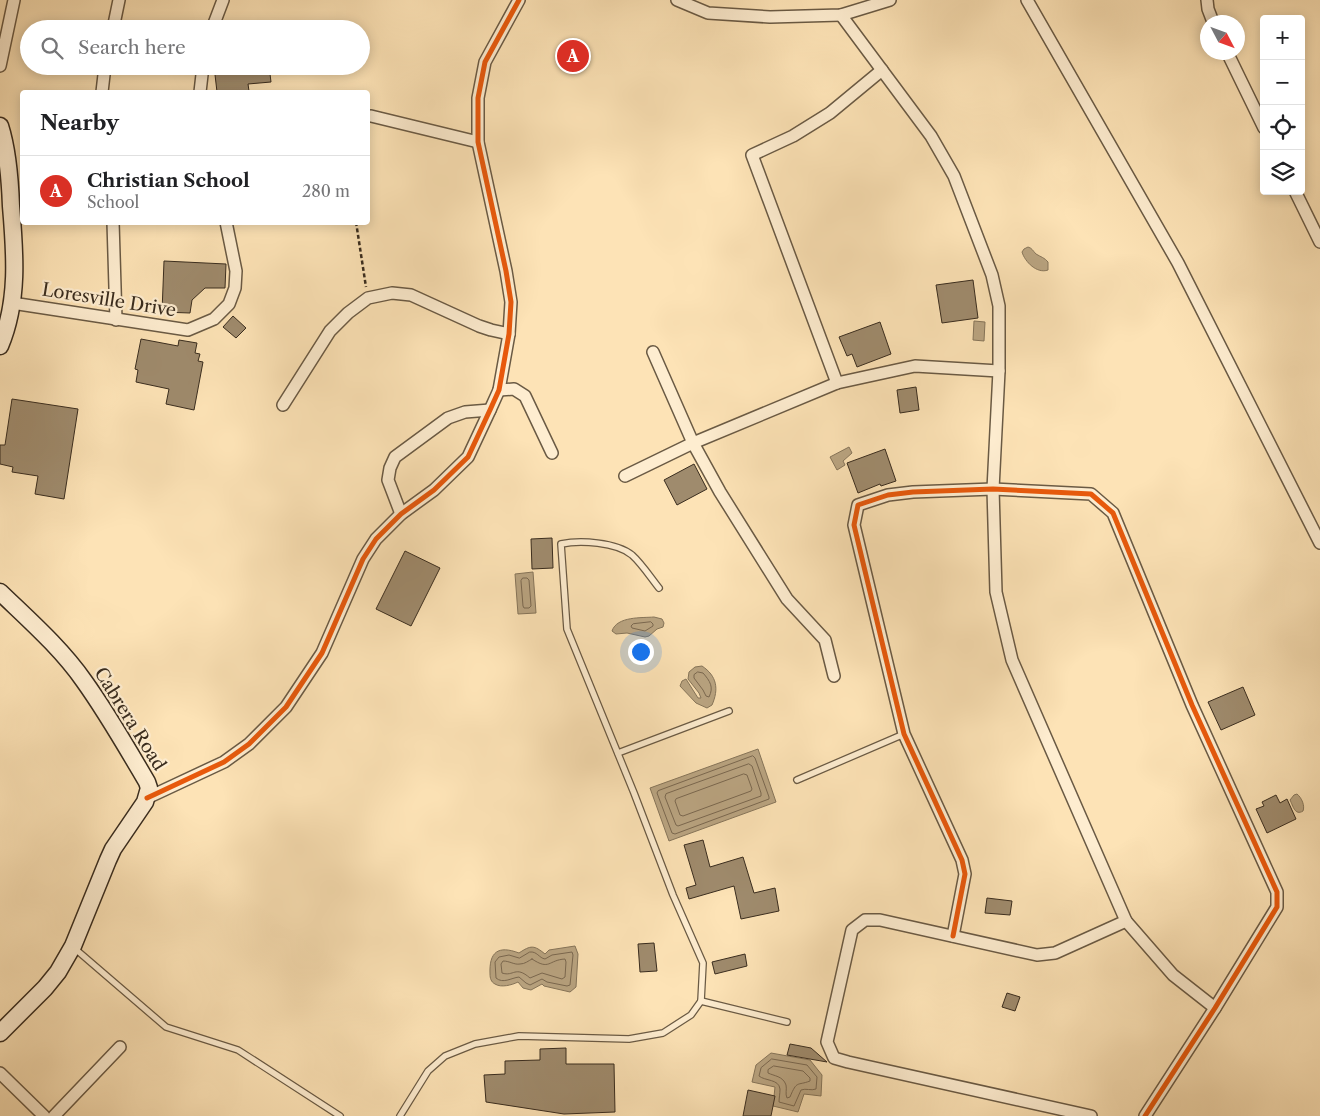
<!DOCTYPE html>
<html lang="en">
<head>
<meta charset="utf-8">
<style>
	body { margin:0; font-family:"Libre Caslon Text",serif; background:#f2f2f2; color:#202124 }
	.controls { position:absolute; right:15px; top:15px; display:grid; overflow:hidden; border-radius:5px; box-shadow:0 2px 12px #0003 }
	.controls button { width:45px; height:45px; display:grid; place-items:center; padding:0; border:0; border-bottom:1px solid #e0e0e0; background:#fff; color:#202124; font:25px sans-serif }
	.compass { position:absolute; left:1200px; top:15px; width:45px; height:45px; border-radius:50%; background:#fff; box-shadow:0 2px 12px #0003; rotate:131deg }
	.you { position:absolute; left:640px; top:651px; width:18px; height:18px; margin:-12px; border:4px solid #fff; border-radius:50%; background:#1a73e8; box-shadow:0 0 0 8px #1a73e833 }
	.badge { display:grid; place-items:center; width:32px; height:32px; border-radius:50%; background:#d93025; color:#fff; font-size:16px; font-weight:700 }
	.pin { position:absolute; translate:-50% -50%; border:2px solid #fff; box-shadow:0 1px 5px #0006 }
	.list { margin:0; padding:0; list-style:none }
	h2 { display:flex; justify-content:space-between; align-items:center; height:65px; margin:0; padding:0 20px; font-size:21px }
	h2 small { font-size:16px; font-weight:400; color:#757577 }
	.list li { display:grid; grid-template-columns:32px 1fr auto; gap:15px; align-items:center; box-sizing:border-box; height:70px; padding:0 20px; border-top:1px solid #e0e0e0 }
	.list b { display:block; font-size:19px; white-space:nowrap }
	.list p { margin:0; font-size:16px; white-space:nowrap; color:#757577 }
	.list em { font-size:16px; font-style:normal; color:#757577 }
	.icon { flex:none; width:28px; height:28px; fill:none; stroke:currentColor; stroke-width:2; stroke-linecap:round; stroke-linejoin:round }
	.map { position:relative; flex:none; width:1320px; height:1116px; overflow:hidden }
	.search { position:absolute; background:#fff; box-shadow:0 2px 12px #0003; left:20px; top:20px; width:350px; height:55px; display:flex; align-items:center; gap:12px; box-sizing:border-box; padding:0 18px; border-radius:28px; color:#757577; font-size:19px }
	.panel { position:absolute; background:#fff; box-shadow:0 2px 12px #0003; left:20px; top:90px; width:350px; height:135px; border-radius:5px }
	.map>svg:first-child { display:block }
</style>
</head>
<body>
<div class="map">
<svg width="1320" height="1116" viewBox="0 0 1320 1116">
	<rect width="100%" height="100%" fill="#fde3b6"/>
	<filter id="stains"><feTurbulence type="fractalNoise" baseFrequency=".004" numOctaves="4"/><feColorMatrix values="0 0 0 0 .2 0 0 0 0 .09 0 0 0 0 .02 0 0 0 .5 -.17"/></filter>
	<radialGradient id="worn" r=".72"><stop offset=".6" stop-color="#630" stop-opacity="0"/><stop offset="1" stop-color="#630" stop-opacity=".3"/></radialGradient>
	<!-- water -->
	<g fill="#baa582" stroke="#86755a">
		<path d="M 1028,247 C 1032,248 1033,251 1036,254 C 1041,257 1045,258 1048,262 L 1048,270 C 1037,274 1025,262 1022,252 L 1024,249 Z"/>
		<polygon points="974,321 985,322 984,341 973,340"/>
		<polygon points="849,447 852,453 843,461 845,465 837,470 830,457"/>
		<polygon points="533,572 536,613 518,614 515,574"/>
		<path d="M 654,617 L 662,619 L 664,623 L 663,627 L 657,629 L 649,636 L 645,637 L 627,633 L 616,634 L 612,631 C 617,616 642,618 654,617 Z"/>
		<path d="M 702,666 C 717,676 719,689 712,705 L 707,708 L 696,703 L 680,686 L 682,681 L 686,679 L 698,698 L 701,698 L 699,693 L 688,679 L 689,672 L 695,667 Z"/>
		<polygon points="758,749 776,802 669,841 650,788"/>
		<path d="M 1297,794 C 1302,798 1305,806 1303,811 C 1295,816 1293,806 1290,800 L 1294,795 Z"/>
		<path d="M 575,946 L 578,954 L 576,987 L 570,992 L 544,986 L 542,984 L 531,990 L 523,988 L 518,982 C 512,985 501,988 495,984 C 491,982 490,978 490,974 C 489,952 498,945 519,953 C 531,945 534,945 545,954 L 549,950 Z"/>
		<polygon points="771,1053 810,1060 822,1075 821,1096 804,1094 798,1112 773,1106 775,1087 752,1082 756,1065"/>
	</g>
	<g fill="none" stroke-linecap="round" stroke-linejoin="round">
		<!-- shore -->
		<g stroke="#7a6850" stroke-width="1">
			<polygon points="523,578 527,578 529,580 531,606 529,608 524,608 523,606 521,581"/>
			<polygon points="651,622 653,624 653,626 645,631 632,628 631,626 633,624"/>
			<path d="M 698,672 L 703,673 C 710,681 714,687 709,697 L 706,696 L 703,690 L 694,678 L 694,675 Z"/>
			<polygon points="753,756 755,758 769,797 769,799 675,834 672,833 657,793 658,791"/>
			<polygon points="749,764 752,766 761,793 761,796 678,826 676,825 665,797 666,794"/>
			<polygon points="744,774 747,775 752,789 751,791 683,816 680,815 675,801 676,799"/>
			<path d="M 530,952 C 537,951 539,958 545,959 L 552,955 L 572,952 L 573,955 L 570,985 L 567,986 L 547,982 L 542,979 L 530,985 L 526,983 L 519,977 C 511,978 503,984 496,978 L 495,962 L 499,957 L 509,955 L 519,958 Z"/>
			<path d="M 532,959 C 550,971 548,960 565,959 L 566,962 L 565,977 L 562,979 L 542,973 L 530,978 C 515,965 514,977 502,973 L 501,964 L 503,961 C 510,961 514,965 520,964 C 525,964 528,961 532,959 Z"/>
			<path d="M 772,1059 L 807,1065 L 817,1077 L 816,1089 C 811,1091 806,1088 801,1090 L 794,1106 L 779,1102 C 779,1098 780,1094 780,1089 C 779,1079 765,1081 759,1076 L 761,1068 Z"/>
			<path d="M 774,1066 L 803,1071 L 810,1078 L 810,1081 C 797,1086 797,1080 790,1097 L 787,1098 C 785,1094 787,1089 786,1085 C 783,1076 774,1076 768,1073 L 768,1070 Z"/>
		</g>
	</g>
	<!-- building -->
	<g fill="#9f8b6d" stroke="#392c1e">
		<polygon points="214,66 269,66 271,82 248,84 249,91 235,92 217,92"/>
		<polygon points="164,261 226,264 225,288 205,288 192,300 190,313 162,312"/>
		<polygon points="973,280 978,318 942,323 936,285"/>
		<polygon points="233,316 246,328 236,338 223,327"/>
		<polygon points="880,322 891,354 857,367 852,354 847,356 839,337"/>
		<polygon points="141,339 178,346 179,340 197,343 195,353 200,354 198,361 203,362 194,410 166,404 169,389 136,382 138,370 135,369"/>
		<polygon points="916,387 919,410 900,413 897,390"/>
		<polygon points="12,399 78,409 64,499 35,494 38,476 12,472 13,467 0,464 0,445 5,445"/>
		<polygon points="885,449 896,481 881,486 880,484 858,493 847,463"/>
		<polygon points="694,464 707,489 677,505 664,480"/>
		<polygon points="552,538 553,568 532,569 531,539"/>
		<polygon points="405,551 440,568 411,626 376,609"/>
		<polygon points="1243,687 1255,715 1221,730 1208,702"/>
		<polygon points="1276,795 1280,803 1287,799 1296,819 1267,833 1256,809 1264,806 1262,802"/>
		<polygon points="703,840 710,867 743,857 754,893 775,888 779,911 741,919 734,886 689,899 686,888 696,885 684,845"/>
		<polygon points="987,898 1012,901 1010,915 985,913"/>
		<polygon points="654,943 657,971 640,972 638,944"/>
		<polygon points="745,954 747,966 715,974 712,962"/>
		<polygon points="1007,993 1020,997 1015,1011 1002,1007"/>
		<polygon points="790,1044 811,1048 827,1062 787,1055"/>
		<polygon points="566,1048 566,1064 614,1064 615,1112 564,1114 486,1102 484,1075 505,1074 505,1061 540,1060 540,1049"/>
		<polygon points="748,1090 775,1096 771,1116 743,1116"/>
	</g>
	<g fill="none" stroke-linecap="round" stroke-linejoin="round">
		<!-- lane casing -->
		<g stroke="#6a5a44" stroke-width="8">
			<g id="lane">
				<polyline points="618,753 729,711"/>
				<polyline points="797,780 904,734"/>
				<polyline points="73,947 166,1027 238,1050 340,1116"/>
				<polyline points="701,1001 787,1022"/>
				<path d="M 400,1116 L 428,1071 L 445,1056 L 475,1044 L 519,1036 L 629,1039 L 663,1033 L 691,1015 L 701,1001 L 703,963 L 673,895 L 634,793 L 567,629 L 561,544 C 580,540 616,542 632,555 C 642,564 651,578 659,588"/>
			</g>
		</g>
		<!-- street casing -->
		<g stroke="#6a5a44" stroke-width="14">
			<g id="street">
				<polyline points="677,0 708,13 770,17 841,15 890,0"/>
				<polyline points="1027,0 1178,263 1320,543"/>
				<polyline points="1207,0 1208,9 1213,22"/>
				<polyline points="841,15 931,136 954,176 992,275 999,306 999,371 993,489 996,592 1012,660 1126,921 1173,975 1215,1008"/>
				<polyline points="113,29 119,0"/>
				<polyline points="212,29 223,0"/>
				<polyline points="1227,52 1264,128"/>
				<polyline points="0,66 14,0"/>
				<polyline points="102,92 105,66"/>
				<polyline points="200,92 203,66"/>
				<polyline points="371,116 478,142"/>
				<polyline points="1295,191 1320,242"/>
				<polyline points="113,222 116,320"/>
				<polyline points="12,303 188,330 214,319 229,304 235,288 236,271 226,222"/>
				<polyline points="653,352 693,443 720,492 787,599 825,640 834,676"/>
				<polyline points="837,383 752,155 793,136 830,113 882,70"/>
				<polyline points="499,390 514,389 525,396 552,453"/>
				<polyline points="283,405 330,331 348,313 368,298 392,293 411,295 479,326 491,330 509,334"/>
				<polyline points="625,476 693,443 837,383 915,366 999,371"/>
				<polyline points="401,514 388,480 390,468 395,457 448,418 465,412 490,410"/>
				<polyline points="147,798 224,762 249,744 286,707 322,653 363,559 376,539 401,514 434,490 468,457 490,410 499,390 509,334 511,302 506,271 478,142 478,98 485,62 519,0"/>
				<polyline points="953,936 965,874 962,860 904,734 854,525 858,505 888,495 913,492 993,489 1091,494 1113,513 1192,705 1277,892 1277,907 1215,1008 1145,1116"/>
				<polyline points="0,1073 44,1116"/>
				<polyline points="54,1116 120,1047"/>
				<polyline points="1091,1116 848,1062 834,1058 827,1042 852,930 865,920 880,920 1037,955 1055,953 1126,921"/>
			</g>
		</g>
		<!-- secondary casing -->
		<g stroke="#392c1e" stroke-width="19">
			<g id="secondary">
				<path d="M 0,126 C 8,151 10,179 11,206 C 15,253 19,301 0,346"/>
				<path d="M 0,592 C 29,620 61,648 84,681 C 107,713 127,748 147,782 L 149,788 L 145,802 L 113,849 L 108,860 L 73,946 L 58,972 L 45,988 L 0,1033"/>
			</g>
		</g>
		<!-- path -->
		<polyline stroke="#392c1e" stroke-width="2.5" stroke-dasharray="4 2.5" stroke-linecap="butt" points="356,222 366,287"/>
		<!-- lane -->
		<use href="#lane" stroke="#feedd0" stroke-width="5.5"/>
		<!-- street -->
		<use href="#street" stroke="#feedd0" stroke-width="11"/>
		<!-- secondary -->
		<use href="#secondary" stroke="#feedd0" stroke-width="16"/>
		<!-- cycleway casing -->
		<g stroke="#feedd0" stroke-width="8">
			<g id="cycleway">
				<polyline points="147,798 224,762 249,744 286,707 322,653 363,559 376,539 401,514 434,490 468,457 490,410 499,390 509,334 511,302 506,271 478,142 478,98 485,62 519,0"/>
				<polyline points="953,936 965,874 962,860 904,734 854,525 858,505 888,495 913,492 993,489 1091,494 1113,513 1192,705 1277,892 1277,907 1215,1008 1145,1116"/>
			</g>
		</g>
		<!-- cycleway -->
		<use href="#cycleway" stroke="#e8590c" stroke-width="5"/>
	</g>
	<g text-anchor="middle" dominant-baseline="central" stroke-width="4.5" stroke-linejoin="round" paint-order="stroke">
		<!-- street labels -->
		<g font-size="18" fill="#392c1e" stroke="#feedd0">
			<text transform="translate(109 300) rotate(9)">Loresville Drive</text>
			<text transform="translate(130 719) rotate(58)">Cabrera Road</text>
		</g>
	</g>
	<rect width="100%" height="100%" filter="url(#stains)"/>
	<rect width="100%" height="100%" fill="url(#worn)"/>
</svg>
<div class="controls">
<button>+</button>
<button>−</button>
<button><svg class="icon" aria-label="locate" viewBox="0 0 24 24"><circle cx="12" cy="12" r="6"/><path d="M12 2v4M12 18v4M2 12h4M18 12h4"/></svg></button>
<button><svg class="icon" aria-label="layers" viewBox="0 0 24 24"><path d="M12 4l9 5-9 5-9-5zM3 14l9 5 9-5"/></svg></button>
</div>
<svg class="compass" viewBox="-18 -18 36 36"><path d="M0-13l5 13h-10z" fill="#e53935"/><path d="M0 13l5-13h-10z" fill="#757577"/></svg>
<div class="you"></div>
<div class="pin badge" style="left:573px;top:56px">A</div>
<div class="search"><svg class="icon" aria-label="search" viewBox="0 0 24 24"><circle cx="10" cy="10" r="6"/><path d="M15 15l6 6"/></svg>Search here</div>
<section class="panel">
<h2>Nearby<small></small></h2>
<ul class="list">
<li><span class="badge">A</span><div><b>Christian School</b><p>School</p></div><em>280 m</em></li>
</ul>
</section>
</div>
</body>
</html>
